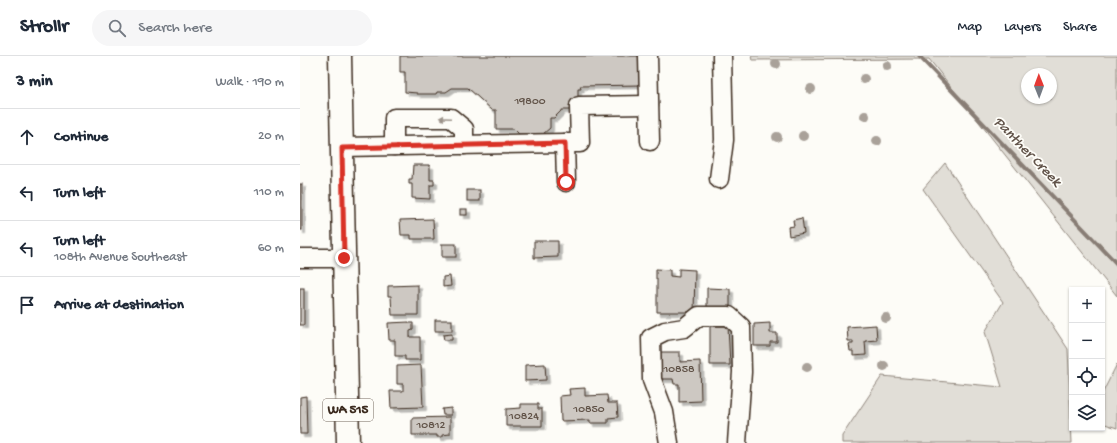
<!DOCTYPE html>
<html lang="en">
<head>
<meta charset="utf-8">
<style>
	body { margin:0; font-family:"Gochi Hand",sans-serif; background:#f6f6f7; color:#1f2937 }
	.controls { position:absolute; right:12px; bottom:12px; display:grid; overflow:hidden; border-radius:0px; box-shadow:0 1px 3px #0004 }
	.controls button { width:36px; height:36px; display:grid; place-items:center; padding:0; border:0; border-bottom:1px solid #e0e1e3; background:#fff; color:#1f2937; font:20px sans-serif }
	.compass { position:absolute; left:721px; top:12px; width:36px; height:36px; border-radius:50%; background:#fff; box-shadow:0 1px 3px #0004; rotate:359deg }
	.stop { position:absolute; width:12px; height:12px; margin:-9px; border:3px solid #d93025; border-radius:50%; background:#fff }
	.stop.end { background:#d93025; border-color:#fff; box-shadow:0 1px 4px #0008 }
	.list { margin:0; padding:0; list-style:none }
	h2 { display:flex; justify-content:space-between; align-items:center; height:52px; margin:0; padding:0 16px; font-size:17px }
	h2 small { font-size:13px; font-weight:400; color:#747a83 }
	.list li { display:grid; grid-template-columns:26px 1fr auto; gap:12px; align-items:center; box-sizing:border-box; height:56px; padding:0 16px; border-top:1px solid #e0e1e3 }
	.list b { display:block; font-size:15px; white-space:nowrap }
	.list p { margin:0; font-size:13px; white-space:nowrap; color:#747a83 }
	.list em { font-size:13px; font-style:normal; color:#747a83 }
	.icon { flex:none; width:22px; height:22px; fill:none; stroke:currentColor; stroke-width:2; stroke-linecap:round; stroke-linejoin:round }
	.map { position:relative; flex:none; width:817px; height:387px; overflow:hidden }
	header { display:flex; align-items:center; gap:24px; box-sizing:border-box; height:56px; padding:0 20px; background:#fff; border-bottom:1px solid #e0e1e3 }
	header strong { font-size:19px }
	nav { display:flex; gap:22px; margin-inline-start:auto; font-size:14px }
	.search { width:280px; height:36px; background:#f6f6f7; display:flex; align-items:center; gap:10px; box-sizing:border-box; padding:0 14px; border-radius:22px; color:#747a83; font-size:15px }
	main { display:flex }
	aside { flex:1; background:#fff }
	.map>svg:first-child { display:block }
</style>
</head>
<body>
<header>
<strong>Strollr</strong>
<div class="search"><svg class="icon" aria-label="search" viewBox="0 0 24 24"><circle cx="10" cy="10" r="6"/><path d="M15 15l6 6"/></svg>Search here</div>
<nav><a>Map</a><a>Layers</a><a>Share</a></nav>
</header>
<main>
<aside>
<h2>3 min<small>Walk · 190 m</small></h2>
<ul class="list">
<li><svg class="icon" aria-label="ahead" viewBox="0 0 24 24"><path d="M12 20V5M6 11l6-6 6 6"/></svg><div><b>Continue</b></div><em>20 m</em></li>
<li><svg class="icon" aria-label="left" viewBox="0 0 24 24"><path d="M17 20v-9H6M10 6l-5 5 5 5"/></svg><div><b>Turn left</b></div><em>110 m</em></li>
<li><svg class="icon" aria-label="left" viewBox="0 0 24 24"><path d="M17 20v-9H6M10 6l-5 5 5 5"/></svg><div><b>Turn left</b><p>108th Avenue Southeast</p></div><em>60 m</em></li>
<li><svg class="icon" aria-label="arrive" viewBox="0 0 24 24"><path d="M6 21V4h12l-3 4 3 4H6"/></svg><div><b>Arrive at destination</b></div></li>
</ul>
</aside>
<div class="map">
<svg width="817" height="387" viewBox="0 0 817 387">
	<defs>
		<filter id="shadow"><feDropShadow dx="3.5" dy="3.5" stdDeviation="0" flood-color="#0004"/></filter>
	</defs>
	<rect width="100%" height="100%" fill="#fdfcf7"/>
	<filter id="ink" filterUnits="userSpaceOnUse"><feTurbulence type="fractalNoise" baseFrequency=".025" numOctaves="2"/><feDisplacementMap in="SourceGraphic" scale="8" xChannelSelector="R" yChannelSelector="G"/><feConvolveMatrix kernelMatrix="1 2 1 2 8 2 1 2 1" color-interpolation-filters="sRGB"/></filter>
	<g filter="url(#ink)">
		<!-- green -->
		<g fill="#e1ded7" stroke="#8e847a" fill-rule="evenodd">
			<path d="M 451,0 L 817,0 L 817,240 L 629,3 L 452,4 ZM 727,18 L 751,18 L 751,42 L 727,42 Z"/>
			<polygon points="645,107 768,293 772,387 542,387 542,380 582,320 702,331 685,276 703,246 623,133"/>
			<polygon points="817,308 817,372 802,367 802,338"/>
		</g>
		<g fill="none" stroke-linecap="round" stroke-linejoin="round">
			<!-- stream -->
			<polyline stroke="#887d74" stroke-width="4" points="619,0 817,208"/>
		</g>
		<!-- building -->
		<g fill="#cdc8c2" stroke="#3b2a1e" filter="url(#shadow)">
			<polygon points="100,0 341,0 342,29 280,30 281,33 278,33 278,58 272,54 261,54 261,55 254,62 250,62 250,72 243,78 219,78 214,73 196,73 196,54 192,54 168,32 152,32 146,36 137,36 136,38 117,38 117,37 105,36 105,16 100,16"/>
			<polygon points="113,109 130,109 130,124 134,124 134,129 130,129 130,143 112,142 112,128 109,128 109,123 112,123"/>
			<rect x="0" y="128" width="2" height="46"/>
			<rect x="167" y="134" width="13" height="11"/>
			<rect x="160" y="153" width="7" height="6"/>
			<polygon points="502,162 504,177 489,180 488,171 494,170 493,164"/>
			<polygon points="133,163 134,183 111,183 111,179 101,179 100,164"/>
			<polygon points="234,185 258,185 258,201 234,202"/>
			<rect x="142" y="188" width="14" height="13"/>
			<polygon points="356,213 370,214 370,220 379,221 379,213 395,214 394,256 357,256 357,223 356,223"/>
			<polygon points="150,220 151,230 143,231 143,221"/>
			<polygon points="118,229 118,259 92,259 91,240 88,240 88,230"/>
			<rect x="0" y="232" width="4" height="37"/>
			<polygon points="407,232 430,233 430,256 407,256"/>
			<rect x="135" y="264" width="17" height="11"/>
			<polygon points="109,266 109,267 113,267 113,274 110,275 110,281 120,281 120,304 105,304 105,300 95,300 95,284 89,284 88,267"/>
			<polygon points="470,267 470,277 477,277 477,286 470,286 470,290 454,290 454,268"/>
			<polygon points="576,269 577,284 565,285 566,299 553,300 553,295 550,295 549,288 553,288 553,285 548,285 547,271"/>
			<polygon points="410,270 428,270 430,309 410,309"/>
			<polygon points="152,278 152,284 144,284 143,279"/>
			<polygon points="357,296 380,296 380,306 400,305 401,345 379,346 379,328 374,328 373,323 357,323"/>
			<polygon points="245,308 246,324 225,325 225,309"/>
			<polygon points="121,309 123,351 91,352 90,335 103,335 103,328 97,328 97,310"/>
			<polygon points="285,332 285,340 307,339 308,347 317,347 318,361 308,362 308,367 290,367 290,364 261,365 260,340 270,339 269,333"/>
			<polygon points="6,340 7,378 0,378 0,341"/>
			<polygon points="221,348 238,348 238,353 242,353 242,370 206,370 206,353 221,352"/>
			<polygon points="151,352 151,359 143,359 142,353"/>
			<polygon points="150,361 150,378 142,379 142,381 137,381 137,379 112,379 112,362"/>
		</g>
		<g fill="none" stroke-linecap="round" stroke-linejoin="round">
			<!-- minor casing -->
			<g stroke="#3b2a1e" stroke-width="21">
				<g id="minor">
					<polyline points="348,0 350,85"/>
					<polyline points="94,90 94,62 151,62 164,73 164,89"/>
					<polyline points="42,91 265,87"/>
					<polyline points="419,123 424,84 422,0"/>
					<polyline points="266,126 265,87 280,87 279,50 349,49"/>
					<polyline points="0,202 44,202"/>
					<polyline points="369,387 364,356 352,324 351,282 365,275 384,272 399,260 429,260 441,271 442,316 437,387"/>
				</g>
			</g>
			<!-- major casing -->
			<g stroke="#3b2a1e" stroke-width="25">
				<polyline id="major" points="40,0 48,387"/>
			</g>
			<!-- minor -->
			<use href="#minor" stroke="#fdfcf7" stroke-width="18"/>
			<!-- major -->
			<use href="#major" stroke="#fdfcf7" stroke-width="22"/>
		</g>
		<!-- trees -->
		<g fill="#a9a199">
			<circle cx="476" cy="8" r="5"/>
			<circle cx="587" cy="10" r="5"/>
			<circle cx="564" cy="23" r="5"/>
			<circle cx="511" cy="33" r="5"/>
			<circle cx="565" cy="60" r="5"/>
			<circle cx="503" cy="80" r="5"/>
			<circle cx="477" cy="81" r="5"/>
			<circle cx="577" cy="85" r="5"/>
			<circle cx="586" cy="262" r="5"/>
			<circle cx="584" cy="310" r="5"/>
			<circle cx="507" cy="311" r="5"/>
		</g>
		<!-- one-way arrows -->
		<defs><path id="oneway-solid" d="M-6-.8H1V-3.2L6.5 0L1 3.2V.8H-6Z"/></defs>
		<use fill="#9c938a" href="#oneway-solid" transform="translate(145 62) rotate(-178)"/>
	</g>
	<g fill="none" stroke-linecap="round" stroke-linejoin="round" filter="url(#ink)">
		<!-- route -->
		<polyline stroke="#d93025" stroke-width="5" points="44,202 42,92 265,87 266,126"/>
	</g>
	<g text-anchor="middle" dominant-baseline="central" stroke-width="3.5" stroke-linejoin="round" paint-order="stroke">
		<!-- number labels -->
		<g font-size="12" fill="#605247">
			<text x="230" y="46">19800</text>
			<text x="379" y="314">10858</text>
			<text x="289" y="354">10850</text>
			<text x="224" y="361">10824</text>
			<text x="131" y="370">10812</text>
		</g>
		<!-- shield labels -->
		<rect fill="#fdfcf7" stroke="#75695f" stroke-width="1" x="23" y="343" width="50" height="22" rx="3"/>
		<g font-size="13" font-weight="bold" fill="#3b2a1e">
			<text x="48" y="354">WA 515</text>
		</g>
		<!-- water labels -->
		<g font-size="15" font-style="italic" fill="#615349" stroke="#fdfcf7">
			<text transform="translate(727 96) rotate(46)">Panther Creek</text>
		</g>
	</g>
</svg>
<div class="controls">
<button>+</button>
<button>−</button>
<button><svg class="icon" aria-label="locate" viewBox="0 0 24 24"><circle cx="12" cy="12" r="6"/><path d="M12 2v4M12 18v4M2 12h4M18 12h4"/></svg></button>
<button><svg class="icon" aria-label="layers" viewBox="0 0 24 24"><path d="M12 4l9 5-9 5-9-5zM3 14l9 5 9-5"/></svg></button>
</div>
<svg class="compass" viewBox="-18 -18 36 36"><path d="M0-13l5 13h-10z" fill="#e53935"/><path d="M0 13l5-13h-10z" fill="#747a83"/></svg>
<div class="stop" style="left:266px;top:126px"></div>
<div class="stop end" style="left:44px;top:202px"></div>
</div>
</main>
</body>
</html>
